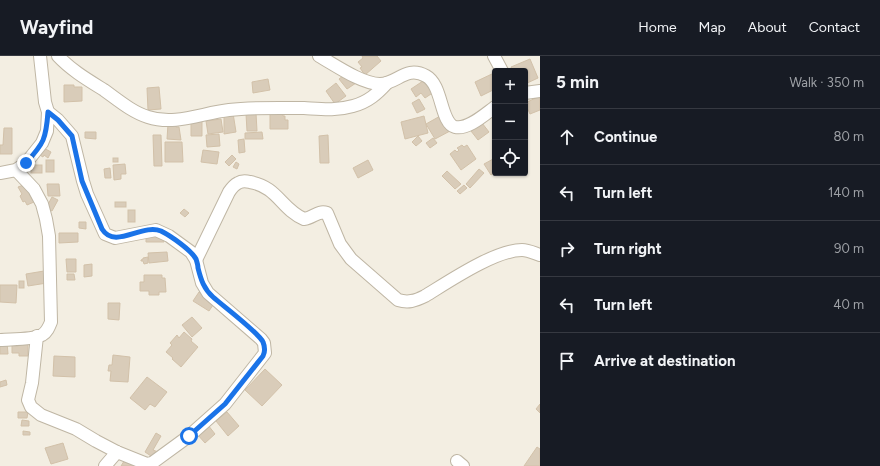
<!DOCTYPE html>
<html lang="en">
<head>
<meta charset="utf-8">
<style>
	body { margin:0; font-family:Figtree,sans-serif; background:#20242c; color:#f1f3f6 }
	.controls { position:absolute; right:12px; top:12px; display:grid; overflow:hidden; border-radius:4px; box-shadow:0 1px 3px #0004 }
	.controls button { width:36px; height:36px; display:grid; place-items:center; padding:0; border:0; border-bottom:1px solid #363941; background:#171b24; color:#f1f3f6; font:20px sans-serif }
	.stop { position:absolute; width:12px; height:12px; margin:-9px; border:3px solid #1a73e8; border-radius:50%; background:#fff }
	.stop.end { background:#1a73e8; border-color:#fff; box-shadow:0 1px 4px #0008 }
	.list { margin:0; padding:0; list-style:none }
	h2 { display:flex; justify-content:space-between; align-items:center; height:52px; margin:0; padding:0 16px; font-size:17px }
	h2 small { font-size:13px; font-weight:400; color:#9ea1a6 }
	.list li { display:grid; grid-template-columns:26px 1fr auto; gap:12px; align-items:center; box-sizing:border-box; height:56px; padding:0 16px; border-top:1px solid #363941 }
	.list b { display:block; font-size:15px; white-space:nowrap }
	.list em { font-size:13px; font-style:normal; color:#9ea1a6 }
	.icon { flex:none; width:22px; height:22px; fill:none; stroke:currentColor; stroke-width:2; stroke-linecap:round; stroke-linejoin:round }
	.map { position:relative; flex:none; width:540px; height:410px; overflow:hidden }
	header { display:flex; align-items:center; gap:24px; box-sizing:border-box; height:56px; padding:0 20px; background:#171b24; border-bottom:1px solid #363941 }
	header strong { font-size:19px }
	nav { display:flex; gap:22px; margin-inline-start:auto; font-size:14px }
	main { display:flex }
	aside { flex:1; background:#171b24 }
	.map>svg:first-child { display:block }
</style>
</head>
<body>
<header>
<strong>Wayfind</strong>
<nav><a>Home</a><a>Map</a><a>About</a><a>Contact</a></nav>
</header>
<main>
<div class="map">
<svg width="540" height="410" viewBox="0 0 540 410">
	<rect width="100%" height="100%" fill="#f3eee2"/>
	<!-- building -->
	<g fill="#d9ccb9" stroke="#d2c1a9">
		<polygon points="362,0 377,0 381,5 365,19 360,12 362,11 358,6 363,2"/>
		<polygon points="530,3 538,22 525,28 525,15 513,15 511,11"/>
		<polygon points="348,16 356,27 347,33 339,23"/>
		<polygon points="494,17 495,33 481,40 475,26"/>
		<polygon points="268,23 270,34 253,37 252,26"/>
		<polygon points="426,23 434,36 425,42 421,37 416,41 411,33"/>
		<polygon points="336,27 346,40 335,48 326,35"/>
		<polygon points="64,29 74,29 74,31 82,31 82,45 64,46"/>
		<polygon points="159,31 161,53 148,54 147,32"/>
		<polygon points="540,40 540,54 530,58 525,47"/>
		<polygon points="419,43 425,53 417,57 412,47"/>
		<polygon points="233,57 236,76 224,78 224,58"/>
		<polygon points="256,57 257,75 247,75 246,58"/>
		<polygon points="270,58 283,58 283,60 285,60 285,64 288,64 288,73 270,73"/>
		<polygon points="442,59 450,75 435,83 426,68"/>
		<polygon points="424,60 428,77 405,83 401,66"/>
		<polygon points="202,62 202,80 191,80 191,63"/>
		<polygon points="221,63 223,76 208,78 206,65"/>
		<polygon points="482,67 489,76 478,84 471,75"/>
		<polygon points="168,68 176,68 176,71 179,71 181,84 167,83"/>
		<polygon points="4,72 12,72 12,98 0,98 0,89 3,89"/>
		<polygon points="85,76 96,76 96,83 85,82"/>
		<polygon points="262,76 263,83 245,83 245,77"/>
		<polygon points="219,78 220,90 207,91 206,79"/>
		<polygon points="153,79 161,79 162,110 154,110"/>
		<polygon points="328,79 329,107 320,107 319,80"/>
		<polygon points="418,80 422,85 416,90 412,86"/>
		<polygon points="433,82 437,87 430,92 426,87"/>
		<polygon points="244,83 245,96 239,97 238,84"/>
		<polygon points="165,86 182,86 183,106 165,106"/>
		<polygon points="462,89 464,91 467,89 476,103 461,114 450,98 455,94 457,96 459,94 457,92"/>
		<polygon points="42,91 51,96 48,102 44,99 43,101 38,98"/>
		<polygon points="203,94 219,96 217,108 201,106"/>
		<polygon points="232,99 236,103 229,110 225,106"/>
		<rect x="113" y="102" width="5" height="4"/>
		<polygon points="495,102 495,116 491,119 484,108"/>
		<rect x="46" y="104" width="8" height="12"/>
		<polygon points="368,104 373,114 358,122 353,112"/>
		<polygon points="236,106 239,108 237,113 233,111"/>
		<polygon points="125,108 126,118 121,118 121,123 114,124 113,109"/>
		<rect x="31" y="109" width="11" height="8"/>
		<polygon points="110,112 111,122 105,122 104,113"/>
		<polygon points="479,113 484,117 470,132 466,128"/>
		<polygon points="447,115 461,128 455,133 442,120"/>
		<polygon points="26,128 34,146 27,149 25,145 23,146 20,140 22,138 18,131"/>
		<polygon points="47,128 59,128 60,140 48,140"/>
		<polygon points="464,129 467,132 460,138 457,135"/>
		<polygon points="52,141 58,144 52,155 46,152"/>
		<rect x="115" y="146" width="11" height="5"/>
		<polygon points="184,153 189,157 185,161 180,157"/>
		<rect x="128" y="154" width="7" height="12"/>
		<polygon points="79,166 86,166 86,173 79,172"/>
		<polygon points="59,177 78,177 78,186 59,187"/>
		<polygon points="164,179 164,186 146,186 146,180"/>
		<polygon points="167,196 168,205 149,207 148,197"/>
		<polygon points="148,201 148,207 144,208 143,205 141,205 141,204 143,203 143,202"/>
		<polygon points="66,203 76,203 76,216 67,216"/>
		<polygon points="92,208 92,220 84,221 84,209"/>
		<polygon points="44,215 47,227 28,230 26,218"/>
		<polygon points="67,218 74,218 75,224 67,224"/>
		<polygon points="144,219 162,219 162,222 165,222 166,236 159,236 159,239 149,239 149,235 140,235 140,226 144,226"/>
		<rect x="19" y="225" width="5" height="7"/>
		<polygon points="0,229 17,229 16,247 0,246"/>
		<polygon points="199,236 215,246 209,255 193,245"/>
		<polygon points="108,247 120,247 119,264 108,263"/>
		<polygon points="192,261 202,272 192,281 182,269"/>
		<polygon points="184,276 192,283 191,285 198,291 181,311 172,303 173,302 166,296 172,289 170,287 177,279 179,282"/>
		<polygon points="12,285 28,285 28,300 19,300 19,297 12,297"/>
		<polygon points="0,286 7,286 8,298 0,298"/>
		<polygon points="113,299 130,301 128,326 110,325 111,315 108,315 109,309 112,309"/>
		<polygon points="54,300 75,301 75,321 53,320"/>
		<polygon points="265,313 282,329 262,350 245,334"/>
		<polygon points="147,321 167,336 155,351 150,348 145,354 130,342"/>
		<polygon points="6,324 7,329 0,331 0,326"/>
		<polygon points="540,348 540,357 536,353"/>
		<polygon points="18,356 28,356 27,362 18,362"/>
		<polygon points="227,356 239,370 228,380 216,365"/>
		<polygon points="22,364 29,365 29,370 21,370"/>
		<polygon points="208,369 215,378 205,387 197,378"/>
		<polygon points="23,375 30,376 30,379 23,379"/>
		<polygon points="156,377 161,380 153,394 158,396 154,402 145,396"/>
		<polygon points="63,387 68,403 51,408 45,392"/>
		<polygon points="537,391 540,393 540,410 524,410"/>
		<polygon points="126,402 138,410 121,410"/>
	</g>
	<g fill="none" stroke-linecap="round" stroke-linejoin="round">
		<!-- minor casing -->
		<g stroke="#bfb6a4" stroke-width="14">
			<g id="minor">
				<path d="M 58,0 C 71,14 88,24 104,34 C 118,44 132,56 148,61 C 175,70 202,57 229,54 C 254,51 279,52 304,52 C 321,53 336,55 353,50 C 368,46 377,38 387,27"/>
				<path d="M 319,0 C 335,9 362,28 380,28 C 397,28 406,9 426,20 C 443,29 440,67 455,71 C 468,74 485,58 495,51"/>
				<polyline points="494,0 502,15"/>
				<polyline points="525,37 540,35"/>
				<polyline points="0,117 16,114 26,107 42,87 47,75 48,56 45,46 40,0"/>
				<path d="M 196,204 L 229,136 C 231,133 234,129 238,127 C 241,125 246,125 250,126 C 278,131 281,153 304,163 C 313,162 318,154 327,157 L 340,188 L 351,203 L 398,244 C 408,247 415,245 425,240 C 448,226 495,194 522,194 C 528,194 534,197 540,199"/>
				<polyline points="37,280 32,327 28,344 31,351 41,359 76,373 96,385 117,396 147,408 152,407 189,380 225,348 265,297 264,287 261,283 208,237 202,227 196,204 191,196 169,180 156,174 115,182 105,178 87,138 83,125 72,80 58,64 48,56"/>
				<path d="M 0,284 C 11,283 32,284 42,279 C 47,276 49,271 51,266 L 49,180 L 46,163 L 42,148 L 34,133 L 16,114"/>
				<polyline points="457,405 463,410"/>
				<polyline points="105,410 117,396"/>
			</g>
		</g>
		<!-- minor -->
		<use href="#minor" stroke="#fff" stroke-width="12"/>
	</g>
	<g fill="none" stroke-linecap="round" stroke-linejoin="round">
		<!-- route -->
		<path stroke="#1a73e8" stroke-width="5" d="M 26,107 C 44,87 46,83 48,56 L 58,64 L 72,80 L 82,125 L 102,173 C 115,194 142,167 161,175 C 171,180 191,194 196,203 C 197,206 198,210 198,212 C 201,224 204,233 213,241 C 223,250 258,276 263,286 C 265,291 265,296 263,300 L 225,348 L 189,380"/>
	</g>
</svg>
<div class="controls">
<button>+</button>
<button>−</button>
<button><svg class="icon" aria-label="locate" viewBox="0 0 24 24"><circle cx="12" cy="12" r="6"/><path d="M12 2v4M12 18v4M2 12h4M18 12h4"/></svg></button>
</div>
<div class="stop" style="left:189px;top:380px"></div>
<div class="stop end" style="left:26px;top:107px"></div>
</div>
<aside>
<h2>5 min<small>Walk · 350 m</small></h2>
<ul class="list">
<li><svg class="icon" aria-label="ahead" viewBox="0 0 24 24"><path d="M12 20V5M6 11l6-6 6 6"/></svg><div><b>Continue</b></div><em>80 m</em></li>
<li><svg class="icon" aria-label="left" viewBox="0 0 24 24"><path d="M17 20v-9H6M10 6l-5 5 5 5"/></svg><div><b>Turn left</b></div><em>140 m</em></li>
<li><svg class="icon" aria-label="right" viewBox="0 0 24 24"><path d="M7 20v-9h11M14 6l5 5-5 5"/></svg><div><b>Turn right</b></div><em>90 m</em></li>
<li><svg class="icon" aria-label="left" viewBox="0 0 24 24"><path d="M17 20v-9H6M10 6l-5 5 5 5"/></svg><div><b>Turn left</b></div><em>40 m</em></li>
<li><svg class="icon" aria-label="arrive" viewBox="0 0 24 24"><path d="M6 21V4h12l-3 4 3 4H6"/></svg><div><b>Arrive at destination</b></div></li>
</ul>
</aside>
</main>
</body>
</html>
